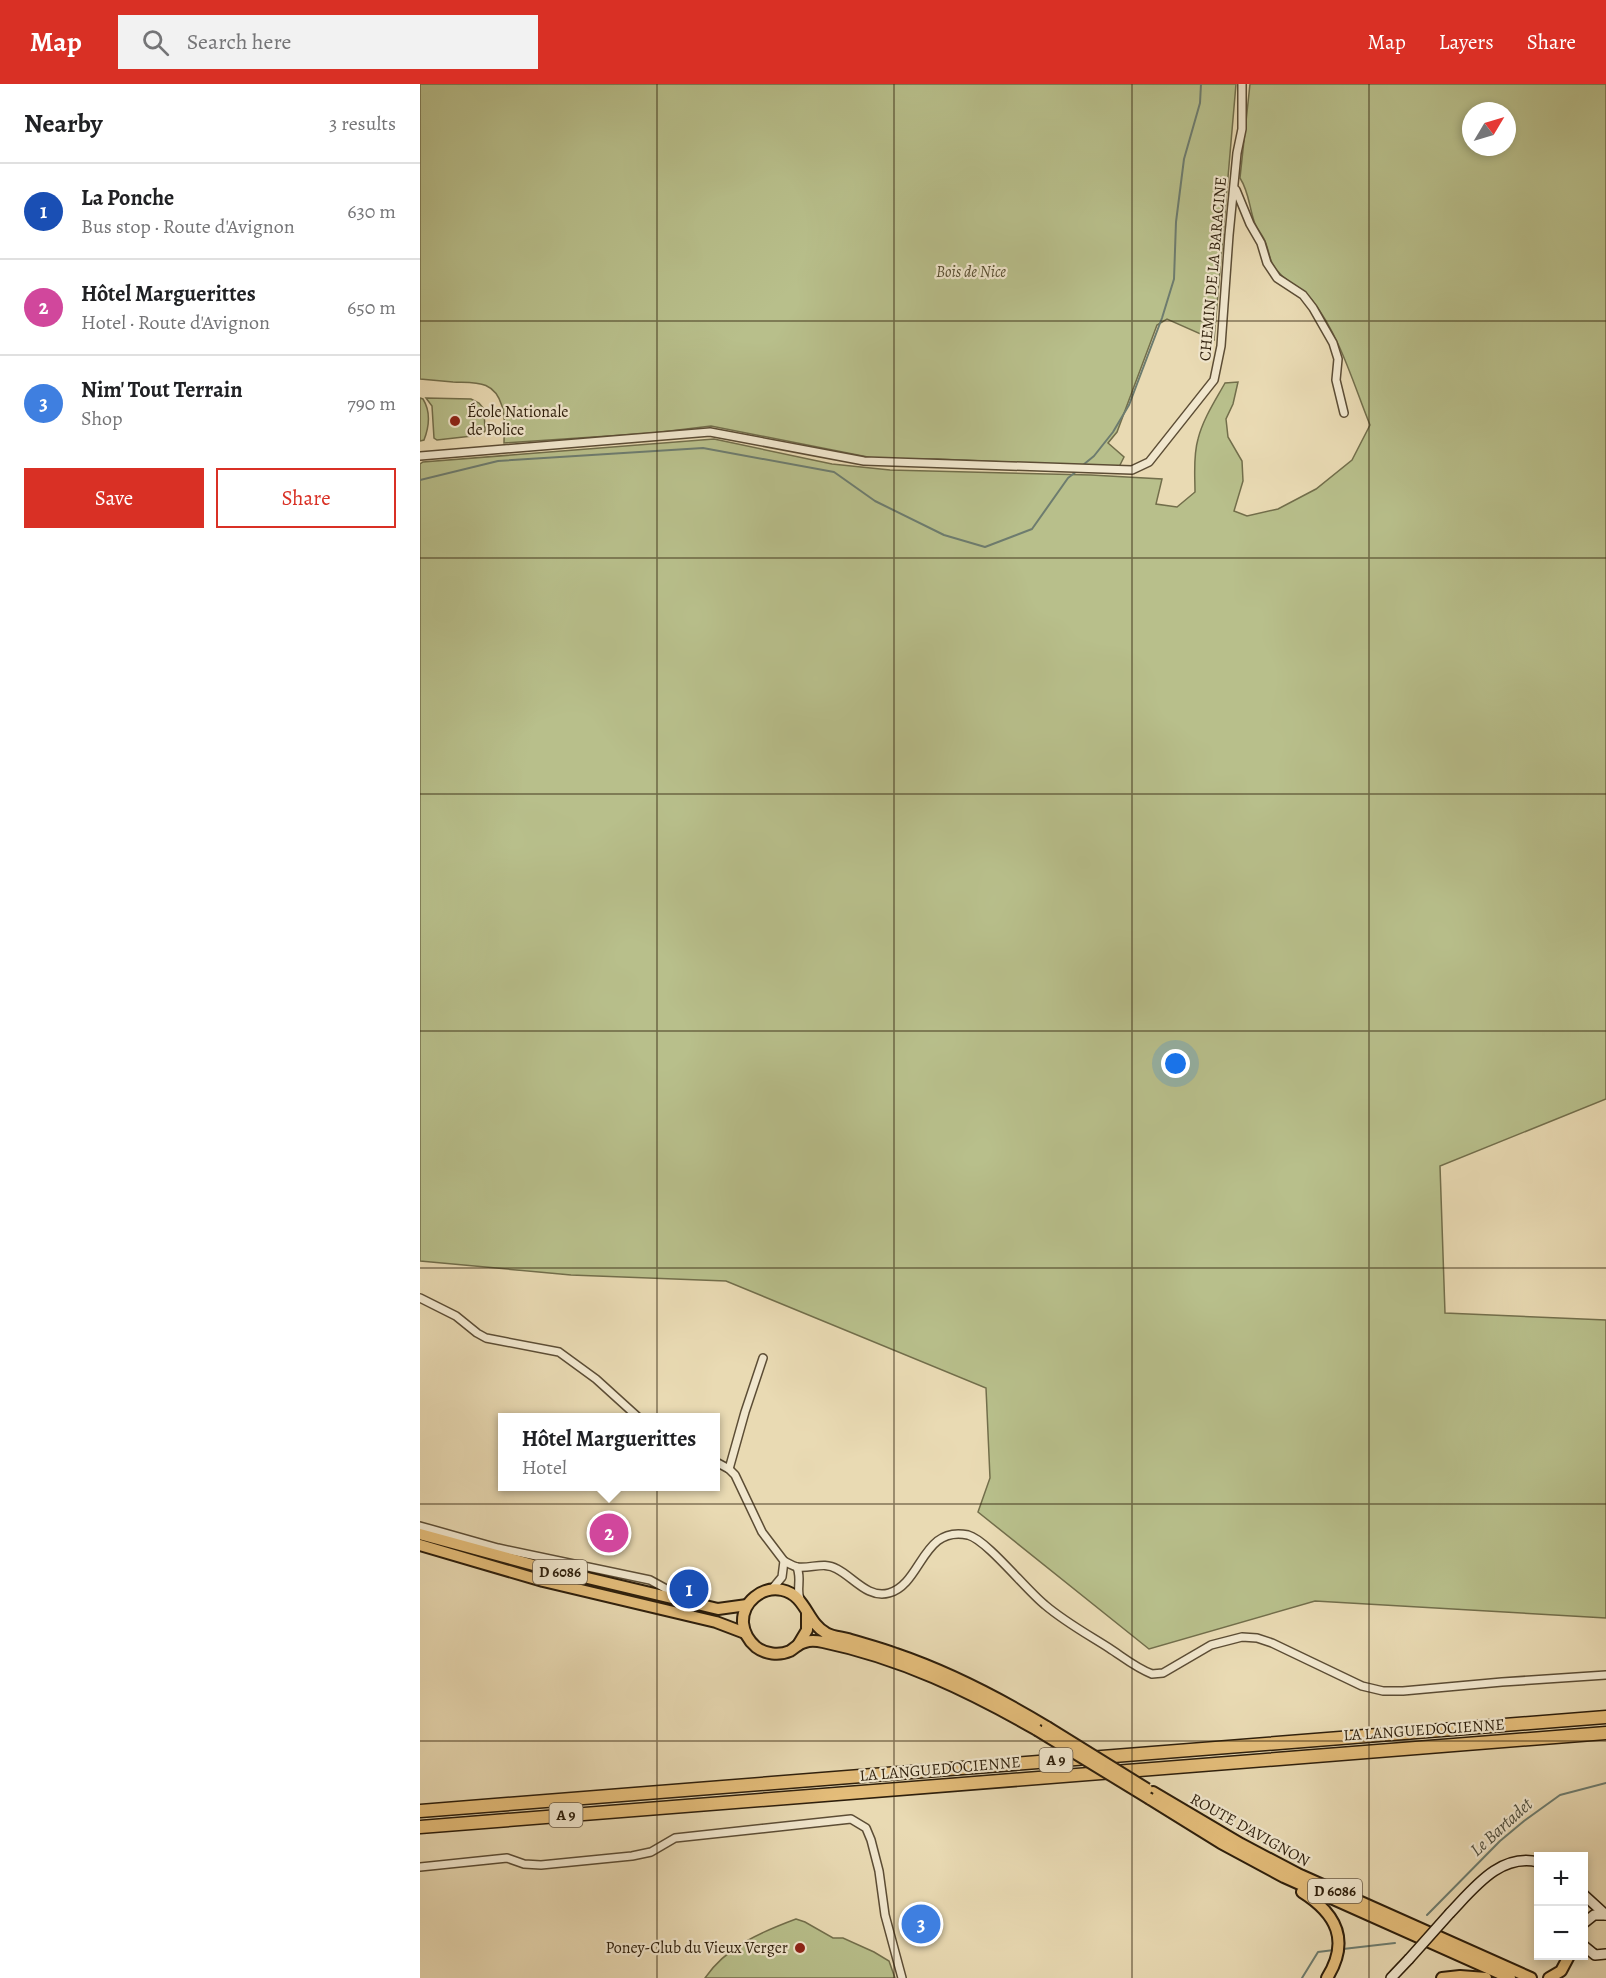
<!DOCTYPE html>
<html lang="en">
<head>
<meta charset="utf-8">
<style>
	body { margin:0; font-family:Alegreya,serif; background:#f2f2f2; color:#202124 }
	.controls { position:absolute; right:18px; bottom:18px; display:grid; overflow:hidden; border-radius:0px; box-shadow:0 3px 9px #0003 }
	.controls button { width:54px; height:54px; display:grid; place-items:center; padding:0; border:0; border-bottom:2px solid #e0e0e0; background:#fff; color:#202124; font:30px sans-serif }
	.compass { position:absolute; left:1042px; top:18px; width:54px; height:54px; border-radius:50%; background:#fff; box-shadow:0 3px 9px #0003; rotate:52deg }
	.you { position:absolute; left:756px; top:980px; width:21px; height:21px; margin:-15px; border:4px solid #fff; border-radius:50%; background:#1a73e8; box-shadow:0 0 0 9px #1a73e833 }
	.badge { display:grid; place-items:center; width:39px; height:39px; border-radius:50%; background:#d93025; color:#fff; font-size:20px; font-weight:700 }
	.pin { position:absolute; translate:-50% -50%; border:3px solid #fff; box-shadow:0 2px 6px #0006 }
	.popup { position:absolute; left:78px; top:1329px; width:222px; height:78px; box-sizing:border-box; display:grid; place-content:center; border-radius:0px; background:#fff; filter:drop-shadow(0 2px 4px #0005); font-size:20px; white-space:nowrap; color:#757577 }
	.popup b { font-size:22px; color:#202124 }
	.popup::after { content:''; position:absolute; left:50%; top:100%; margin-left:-12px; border:12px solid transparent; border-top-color:#fff }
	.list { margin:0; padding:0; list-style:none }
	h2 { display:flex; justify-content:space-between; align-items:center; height:78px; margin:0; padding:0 24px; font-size:26px }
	h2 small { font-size:20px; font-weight:400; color:#757577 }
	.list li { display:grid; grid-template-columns:39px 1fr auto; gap:18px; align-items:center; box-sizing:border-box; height:96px; padding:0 24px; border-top:2px solid #e0e0e0 }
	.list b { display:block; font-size:22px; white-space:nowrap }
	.list p { margin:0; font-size:20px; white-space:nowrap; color:#757577 }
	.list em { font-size:20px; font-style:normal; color:#757577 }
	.actions { display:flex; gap:12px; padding:18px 24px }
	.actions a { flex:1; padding:14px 0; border:2px solid #d93025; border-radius:0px; text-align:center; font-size:21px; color:#d93025 }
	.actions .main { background:#d93025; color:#fff }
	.icon { flex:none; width:33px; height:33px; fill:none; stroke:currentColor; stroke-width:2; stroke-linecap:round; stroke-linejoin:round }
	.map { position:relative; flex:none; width:1186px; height:1894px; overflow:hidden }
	header { display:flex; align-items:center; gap:36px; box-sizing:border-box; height:84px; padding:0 30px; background:#d93025; color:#fff }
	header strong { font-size:28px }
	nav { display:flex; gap:33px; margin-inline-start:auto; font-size:21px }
	.search { width:420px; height:54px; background:#f2f2f2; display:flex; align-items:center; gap:15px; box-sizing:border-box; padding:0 21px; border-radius:0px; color:#757577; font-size:22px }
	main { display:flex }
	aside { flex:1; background:#fff }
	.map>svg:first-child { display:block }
</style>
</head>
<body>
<header>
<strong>Map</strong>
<div class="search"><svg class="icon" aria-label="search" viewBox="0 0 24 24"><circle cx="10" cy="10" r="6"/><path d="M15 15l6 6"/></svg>Search here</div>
<nav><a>Map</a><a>Layers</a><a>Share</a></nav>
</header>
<main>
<aside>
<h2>Nearby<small>3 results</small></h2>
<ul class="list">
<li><span class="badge" style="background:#1a4fb4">1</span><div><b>La Ponche</b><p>Bus stop · Route d'Avignon</p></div><em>630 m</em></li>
<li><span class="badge" style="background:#d1479c">2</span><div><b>Hôtel Marguerittes</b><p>Hotel · Route d'Avignon</p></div><em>650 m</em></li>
<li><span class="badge" style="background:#3f7fe0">3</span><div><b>Nim' Tout Terrain</b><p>Shop</p></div><em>790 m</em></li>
</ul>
<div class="actions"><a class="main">Save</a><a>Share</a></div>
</aside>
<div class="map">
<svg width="1186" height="1894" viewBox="0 0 1186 1894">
	<rect width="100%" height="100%" fill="#e9dab3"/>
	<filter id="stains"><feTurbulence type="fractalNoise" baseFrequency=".00333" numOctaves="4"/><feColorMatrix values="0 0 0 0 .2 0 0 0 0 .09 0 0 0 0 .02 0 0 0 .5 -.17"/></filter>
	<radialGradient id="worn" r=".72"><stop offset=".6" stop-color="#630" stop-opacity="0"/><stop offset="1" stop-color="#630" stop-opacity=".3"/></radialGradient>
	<!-- green -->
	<g fill="#b8bf8b" stroke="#726e4b" stroke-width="1.5" fill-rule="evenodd">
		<path d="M 0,0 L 816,0 L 794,256 L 747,235 L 737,241 L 697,348 L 688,359 L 704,373 L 699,383 L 517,375 L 458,375 L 291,342 L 233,349 L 84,359 C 84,347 86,333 82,322 C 74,295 54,299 33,298 C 22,297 11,296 0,295 Z"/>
		<path d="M 830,0 L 1186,0 L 1186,1015 L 1020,1082 L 1025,1229 L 1186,1236 L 1186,1534 L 895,1517 L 729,1565 L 558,1428 L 570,1394 L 566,1304 L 306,1197 L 151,1191 L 0,1177 L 0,380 L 3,378 L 294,355 L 412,380 L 470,386 L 671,391 L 742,395 L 736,420 L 757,423 L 775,408 C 775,391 773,372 778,355 C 783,335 795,317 805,299 L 818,298 L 813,320 L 806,335 L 808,353 L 822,377 L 823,397 L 814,427 L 827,432 L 858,425 L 896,405 L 932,376 L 950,341 C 933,299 920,252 892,216 C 880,201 861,197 852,179 C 849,172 848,164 845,157 C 842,150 836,144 834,137 C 829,122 829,108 820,94 ZM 1051,27 L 1087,27 L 1087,63 L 1051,63 Z"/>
		<path d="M 0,314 L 3,315 C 11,328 9,343 4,356 L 0,357 Z"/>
		<polygon points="6,314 51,315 59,319 64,325 65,347 61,351 17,356 14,354 12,322"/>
		<path d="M 376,1835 L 385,1838 L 413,1854 L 423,1854 L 454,1868 L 469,1877 L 475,1894 L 285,1894 C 306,1863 341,1848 376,1835 Z"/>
	</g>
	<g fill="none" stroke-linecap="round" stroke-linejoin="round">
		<!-- stream -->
		<g stroke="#6d7c6f" stroke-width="2">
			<polyline points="663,381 674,372 693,348 709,321 742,234 754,195 756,138 764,75 780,19 781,0"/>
			<polyline points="0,396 78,377 283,364 414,388 455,417 524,451 565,463 612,445 648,394 657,387"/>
			<polyline points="1007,1831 1080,1757 1104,1737 1140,1711 1186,1699"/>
			<polyline points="923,1865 975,1859"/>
			<polyline points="882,1894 898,1868 914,1866"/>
		</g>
		<!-- street casing -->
		<g stroke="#5c4d35" stroke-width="10">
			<g id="street">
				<polyline points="816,106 830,140 841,159 847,179 857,194 883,211 893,224 913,259 918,275 916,296 924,329"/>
				<polyline points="0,372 290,348 444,377 712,386 729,378 794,296 801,262 809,151 817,69 822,45 822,0"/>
				<polyline points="0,1214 36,1232 57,1249 66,1254 139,1268 176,1295 219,1334"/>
				<polyline points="296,1378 309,1385 315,1391 342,1448 364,1477 362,1493 352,1505"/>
				<polyline points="309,1385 325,1328 343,1274"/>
				<polyline points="0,1442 78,1464 230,1496 261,1513"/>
				<path d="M 364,1477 C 368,1479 373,1482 377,1483 C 391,1485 404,1477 417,1485 C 433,1493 448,1515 469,1509 C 502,1500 502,1441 548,1451 C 567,1456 606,1506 625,1521 C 645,1538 667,1550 689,1564 C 703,1573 716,1584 732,1590 L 743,1589 L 791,1561 L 822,1553 L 837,1554 L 852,1559 L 942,1602 L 963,1607 L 983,1607 L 1082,1598 L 1186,1591"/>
				<path d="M 377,1483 C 382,1497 376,1503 380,1515"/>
				<polyline points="0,1783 87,1774 104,1780 121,1781 212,1772 231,1768 255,1754 431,1735 446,1744 451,1756 459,1787 465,1831 482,1894"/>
			</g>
		</g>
		<!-- secondary casing -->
		<g stroke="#2d1e0b" stroke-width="12">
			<g id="secondary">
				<polyline points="1164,1811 1186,1831"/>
				<path d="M 1030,1829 C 1054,1804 1080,1769 1118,1778"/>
				<polyline points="1164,1839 1174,1831 1186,1831"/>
				<polyline points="1164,1862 1175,1871 1186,1870"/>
				<polyline points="971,1894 989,1875"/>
			</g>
		</g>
		<!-- primary casing -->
		<g stroke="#2d1e0b" stroke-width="14">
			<g id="primary">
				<polyline points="0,1450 117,1482 298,1525 327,1521"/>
				<polyline points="0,1461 123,1497 296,1538 325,1549"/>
				<polyline points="378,1561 387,1546 387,1529"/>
				<path d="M 617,1646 C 549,1607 480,1574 403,1558 C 398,1557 391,1556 385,1558 C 379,1559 375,1564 370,1567 C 359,1572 345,1570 336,1563 C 329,1557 324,1549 323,1539 C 322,1518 342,1502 362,1506 C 386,1511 387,1539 406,1549 C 413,1553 421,1553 428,1555 C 444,1560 460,1564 476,1570 C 529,1588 579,1614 627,1643"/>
				<polyline points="733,1708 821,1760 878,1790 1111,1894"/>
				<polyline points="730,1715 801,1759 864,1793 1090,1894"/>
				<path d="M 882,1808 C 917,1830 930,1857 907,1894"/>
				<polyline points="1022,1894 1040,1892 1066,1894"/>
				<polyline points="1129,1894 1141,1887 1149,1872"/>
			</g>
		</g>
		<!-- highway casing -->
		<g stroke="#2d1e0b" stroke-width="15">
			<g id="highway">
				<polyline points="0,1727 1186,1633"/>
				<polyline points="0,1743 1186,1649"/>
			</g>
		</g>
		<!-- street -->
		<use href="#street" stroke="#f1e7ce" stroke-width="7"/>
		<!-- secondary -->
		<use href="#secondary" stroke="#f1e7ce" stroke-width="9"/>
		<!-- primary -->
		<use href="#primary" stroke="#e4bd7a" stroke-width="10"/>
		<!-- highway -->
		<use href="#highway" stroke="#e4bd7a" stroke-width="12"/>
		<!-- secondary-bridge casing -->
		<g stroke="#2d1e0b" stroke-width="12" stroke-linecap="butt">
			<polyline id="secondary-bridge" points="989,1875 1030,1829"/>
		</g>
		<!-- primary-bridge casing -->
		<g stroke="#2d1e0b" stroke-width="14" stroke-linecap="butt">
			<g id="primary-bridge">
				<polyline points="627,1643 727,1705"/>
				<polyline points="617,1646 730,1715"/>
			</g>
		</g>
		<!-- secondary-bridge -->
		<use href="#secondary-bridge" stroke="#f1e7ce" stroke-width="9"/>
		<!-- primary-bridge -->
		<use href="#primary-bridge" stroke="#e4bd7a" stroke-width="10"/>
	</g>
	<!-- grid -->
	<path fill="none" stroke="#2d1e0b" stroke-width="1.5" stroke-opacity="0.55" d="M 237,0 L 237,1894M 474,0 L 474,1894M 712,0 L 712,1894M 949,0 L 949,1894M 0,237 L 1186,237M 0,474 L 1186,474M 0,710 L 1186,710M 0,947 L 1186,947M 0,1184 L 1186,1184M 0,1420 L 1186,1420M 0,1657 L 1186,1657"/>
	<!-- markers -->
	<g fill="#8f2418" stroke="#f1e7ce" stroke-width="2">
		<circle cx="35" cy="337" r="6"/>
		<circle cx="380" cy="1864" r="6"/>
	</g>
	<g text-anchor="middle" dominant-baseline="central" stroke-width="4.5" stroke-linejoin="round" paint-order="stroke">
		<!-- shield labels -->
		<g fill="#f1e7ce" stroke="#685a46" stroke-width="1.5">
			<rect x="113" y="1476" width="54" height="24" rx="4.5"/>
			<rect x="619.5" y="1664" width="33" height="24" rx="4.5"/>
			<rect x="129.5" y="1719" width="33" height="24" rx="4.5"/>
			<rect x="888" y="1795" width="54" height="24" rx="4.5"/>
		</g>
		<g font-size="15" font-weight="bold" fill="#2d1e0b">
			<text x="140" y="1488">D 6086</text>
			<text x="636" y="1676">A 9</text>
			<text x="146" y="1731">A 9</text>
			<text x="915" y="1807">D 6086</text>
		</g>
		<!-- street labels -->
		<g font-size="16" fill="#2d1e0b" stroke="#f1e7ce">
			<text transform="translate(793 185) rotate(-85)">CHEMIN DE LA BARACINE</text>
			<text transform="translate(1004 1646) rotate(-4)">LA LANGUEDOCIENNE</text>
			<text transform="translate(520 1685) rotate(-5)">LA LANGUEDOCIENNE</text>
			<text transform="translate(830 1746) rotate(29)">ROUTE D'AVIGNON</text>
		</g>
		<!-- park labels -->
		<g font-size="16" font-style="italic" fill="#574e31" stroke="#f1e7ce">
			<text x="551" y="188">Bois de Nice</text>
		</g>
		<!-- poi labels -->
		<g font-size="16" fill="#2d1e0b" stroke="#f1e7ce" text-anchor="start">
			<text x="47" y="328">École Nationale<tspan x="47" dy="18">de Police</tspan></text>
			<text x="368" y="1864" text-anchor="end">Poney-Club du Vieux Verger</text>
		</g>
		<!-- water labels -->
		<g font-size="18" font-style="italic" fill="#4d4d3d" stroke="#f1e7ce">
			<text transform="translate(1081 1743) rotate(-42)">Le Bartadet</text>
		</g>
	</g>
	<rect width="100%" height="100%" filter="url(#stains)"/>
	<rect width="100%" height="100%" fill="url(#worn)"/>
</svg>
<div class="controls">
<button>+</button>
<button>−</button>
</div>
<svg class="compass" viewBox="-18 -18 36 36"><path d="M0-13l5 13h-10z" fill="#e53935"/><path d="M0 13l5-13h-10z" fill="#757577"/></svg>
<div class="you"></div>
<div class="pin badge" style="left:269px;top:1505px;background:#1a4fb4">1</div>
<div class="pin badge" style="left:189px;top:1449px;background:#d1479c">2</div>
<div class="popup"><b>Hôtel Marguerittes</b>Hotel</div>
<div class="pin badge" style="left:501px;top:1840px;background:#3f7fe0">3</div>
</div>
</main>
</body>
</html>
